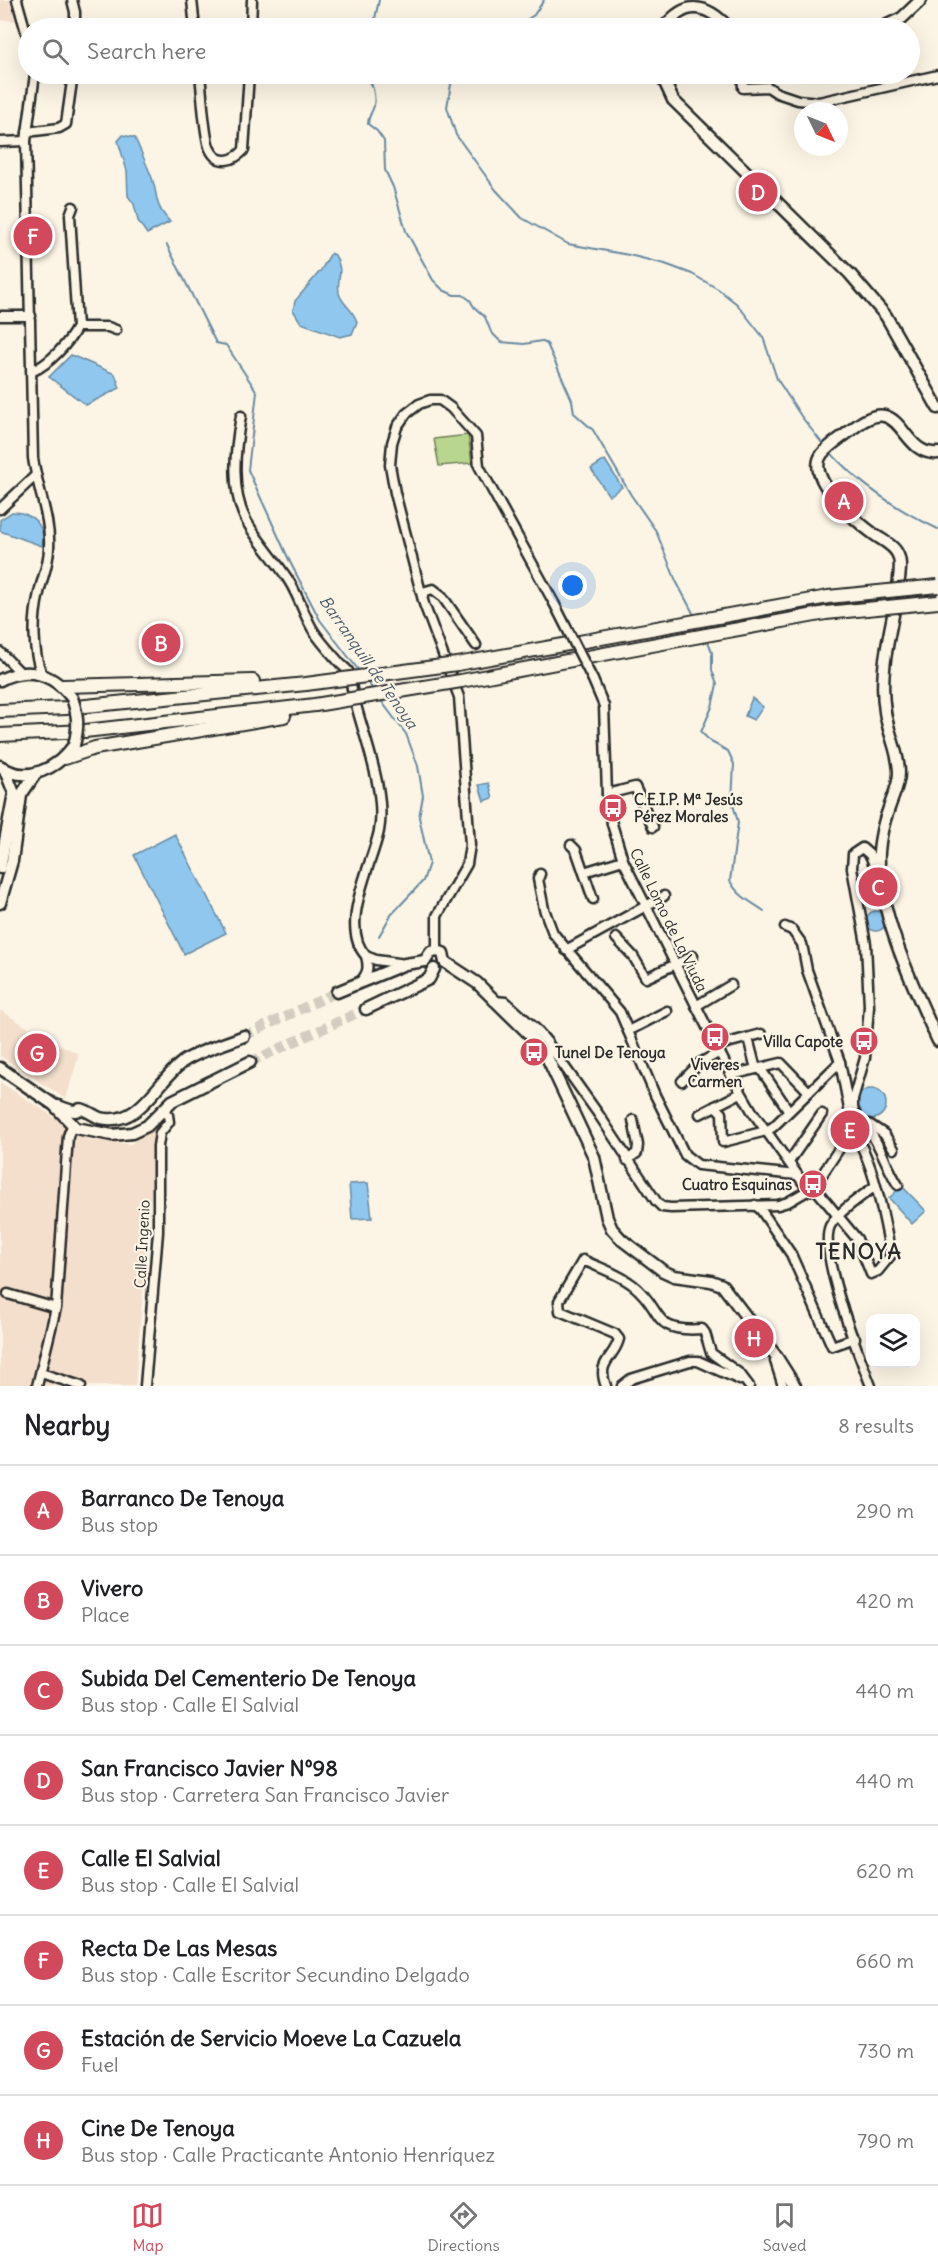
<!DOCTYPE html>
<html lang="en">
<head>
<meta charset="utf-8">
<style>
	body { margin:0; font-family:Delius,sans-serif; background:#f6f6f6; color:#202124 }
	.controls { position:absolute; right:18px; bottom:18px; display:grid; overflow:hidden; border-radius:12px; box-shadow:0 6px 24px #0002 }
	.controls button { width:54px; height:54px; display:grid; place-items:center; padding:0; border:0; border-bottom:2px solid #e0e0e0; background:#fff; color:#202124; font:30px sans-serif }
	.compass { position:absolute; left:794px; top:102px; width:54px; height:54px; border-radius:50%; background:#fff; box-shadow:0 6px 24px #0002; rotate:133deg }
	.you { position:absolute; left:573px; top:586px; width:21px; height:21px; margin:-15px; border:4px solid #fff; border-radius:50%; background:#1a73e8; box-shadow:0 0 0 9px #1a73e833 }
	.badge { display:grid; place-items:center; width:39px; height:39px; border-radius:50%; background:#d1495b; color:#fff; font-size:20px; font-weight:700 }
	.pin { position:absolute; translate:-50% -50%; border:3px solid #fff; box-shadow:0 2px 6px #0006 }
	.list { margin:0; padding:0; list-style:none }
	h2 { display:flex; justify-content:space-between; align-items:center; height:78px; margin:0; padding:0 24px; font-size:26px }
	h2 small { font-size:20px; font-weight:400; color:#757577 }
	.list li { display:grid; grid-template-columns:39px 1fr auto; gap:18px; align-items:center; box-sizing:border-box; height:90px; padding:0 24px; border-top:2px solid #e0e0e0 }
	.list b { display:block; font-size:22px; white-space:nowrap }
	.list p { margin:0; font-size:20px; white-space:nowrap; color:#757577 }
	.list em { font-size:20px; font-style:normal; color:#757577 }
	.icon { flex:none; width:33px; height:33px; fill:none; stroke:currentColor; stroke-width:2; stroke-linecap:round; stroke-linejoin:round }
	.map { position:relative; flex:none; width:938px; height:1386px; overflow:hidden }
	.search { position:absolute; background:#fff; box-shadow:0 6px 24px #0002; left:18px; right:18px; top:18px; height:66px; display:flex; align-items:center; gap:15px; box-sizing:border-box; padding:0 21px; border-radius:33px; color:#757577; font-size:22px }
	.sheet { height:798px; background:#fff }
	nav { display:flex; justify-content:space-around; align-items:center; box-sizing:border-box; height:84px; border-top:2px solid #e0e0e0; background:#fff; font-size:16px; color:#757577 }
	nav a { display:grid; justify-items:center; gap:3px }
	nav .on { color:#d1495b }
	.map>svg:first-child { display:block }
</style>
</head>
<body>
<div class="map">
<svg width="938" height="1386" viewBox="0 0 938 1386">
	<rect width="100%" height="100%" fill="#fcf5e5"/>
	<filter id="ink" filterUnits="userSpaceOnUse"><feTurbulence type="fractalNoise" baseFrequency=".0167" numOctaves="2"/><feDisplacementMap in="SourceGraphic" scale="12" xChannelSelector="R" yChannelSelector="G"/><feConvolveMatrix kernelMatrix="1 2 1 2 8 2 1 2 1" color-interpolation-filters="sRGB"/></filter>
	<g filter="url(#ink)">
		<!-- built -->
		<g fill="#f3dfcc">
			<polygon points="0,0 11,0 18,21 0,20"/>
			<polygon points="0,1010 38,1034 79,1054 66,1099 0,1056"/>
			<polygon points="0,1082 89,1140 131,1144 157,1123 135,1386 0,1386"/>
		</g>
		<!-- green -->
		<polygon fill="#b9d68e" stroke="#72805c" stroke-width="1.5" points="468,435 472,463 439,466 434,439"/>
		<!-- water -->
		<g fill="#8fc7ee" stroke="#6789a0" stroke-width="1.5">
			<path d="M 123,135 L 135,138 C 141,152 147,165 152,178 C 159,198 153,203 170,222 L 147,234 L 138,221 L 134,204 L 128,196 L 127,171 L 118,141 Z"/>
			<path d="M 331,253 L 335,255 C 345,275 336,276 339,293 C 342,305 353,308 357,322 L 352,334 L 340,337 L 301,323 L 293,310 L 295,301 L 321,270 Z"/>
			<polygon points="71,355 115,374 120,388 86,405 49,377"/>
			<polygon points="605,460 622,487 609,496 591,469"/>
			<path d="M 12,512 C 32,512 47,526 42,546 L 0,531 L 0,520 Z"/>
			<polygon points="752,698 763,707 754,720 745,716"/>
			<polygon points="489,783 493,798 484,801 479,785"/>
			<polygon points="175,834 226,933 184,954 134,855"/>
			<circle cx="876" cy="921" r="10"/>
			<circle cx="871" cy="1104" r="15"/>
			<polygon points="368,1183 372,1218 352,1219 349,1184"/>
			<polygon points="902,1186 926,1211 912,1224 889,1198"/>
		</g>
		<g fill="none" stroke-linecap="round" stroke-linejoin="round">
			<!-- stream -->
			<g stroke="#6789a0" stroke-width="2">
				<polyline points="373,28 379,0"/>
				<polyline points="514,28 534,15 544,0"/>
				<path d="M 365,74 C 372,82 376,94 374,106 C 372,113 368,116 368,124 L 377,131 L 384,141 L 385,170 L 393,187 L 406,231 L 433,280 L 443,290 L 454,295 L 463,295 L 470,300 L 474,307 L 485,317 L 491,332 L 501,342 L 524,344 L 541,341 L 547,344 L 572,400 L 574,413 L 593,430 L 631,495 L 656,531 L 676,581 L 694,615"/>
				<polyline points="457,74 452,79 447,107 456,135 496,190 522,218 568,244 629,255 665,264 692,274 718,289 737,304 763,337 777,379 801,416 825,447"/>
				<polyline points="167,245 216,343 226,345 257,392 248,470 290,562 320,620 360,672"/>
				<path d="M 829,451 C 859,484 898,510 938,529"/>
				<path d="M 707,639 L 712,652 L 712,670 L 717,684 L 712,707 L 701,732 L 711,742 L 728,751 L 734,764 L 732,801 L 738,822 L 730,881 C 738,896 751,902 764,911"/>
				<polyline points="367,681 374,691"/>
				<polyline points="379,936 391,915 423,881 429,863 419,817 423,796 418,766 406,734 379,698"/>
			</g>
			<!-- major-tunnel -->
			<g stroke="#d2cdc0" stroke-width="10" stroke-dasharray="10 5" stroke-linecap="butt">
				<polyline points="244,1036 337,992"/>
				<polyline points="250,1062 366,1009"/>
			</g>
			<!-- minor casing -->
			<g stroke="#2b2b2b" stroke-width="13">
				<g id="minor">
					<polyline points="17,0 28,39"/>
					<polyline points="72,0 75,12 75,28"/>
					<polyline points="192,0 195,28"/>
					<polyline points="251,28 252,0"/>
					<path d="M 35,74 L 26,141 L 33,458 C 37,487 51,520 49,548 C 49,564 42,578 39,593 C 33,618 32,651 42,674"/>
					<path d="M 200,74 C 202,90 204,137 210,149 C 218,166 234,161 244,150 L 249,74"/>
					<polyline points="742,74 743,88 768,87 777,93 798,100 819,102 938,75"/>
					<polyline points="27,132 59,128 66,124 73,74"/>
					<polyline points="0,142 26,141"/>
					<polyline points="0,316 31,316"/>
					<polyline points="77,327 108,327 116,330"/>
					<path d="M 33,371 C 49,364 69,343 77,327 L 70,215 L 73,207"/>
					<path d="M 241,416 C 235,449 230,492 247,522 C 259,543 276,560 289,581 C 299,597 304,615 313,630 C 320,641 330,652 339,662 C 341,665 346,668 348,671 C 350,676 351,684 352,689 C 361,731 387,789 379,831 C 372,865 338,926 366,956"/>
					<polyline points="0,509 35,476"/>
					<polyline points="423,595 426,591 433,589 442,596 476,645"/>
					<polyline points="0,652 20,672"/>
					<polyline points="593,680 604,706 607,794 612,824 623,860 731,1075 752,1111 809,1191"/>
					<polyline points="607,794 635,787 653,827"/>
					<polyline points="571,845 576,850 593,899"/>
					<polyline points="584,872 623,860"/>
					<polyline points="540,874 538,879 544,909 553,933 620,1012 655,1095 685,1155 698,1165 797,1175"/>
					<polyline points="785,927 792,930 802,944 807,970 840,1062 849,1109"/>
					<polyline points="616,938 633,956 646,978 693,956"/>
					<polyline points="566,950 664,896"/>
					<polyline points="437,951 437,916 467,864 470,845 459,697 424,604 395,493 390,465 392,443 397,427 406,414 419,404 430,400 440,400 451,408 476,436 479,466 554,603"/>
					<path d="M 360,982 C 368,973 369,968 366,956 L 376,960 L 405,964"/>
					<polyline points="494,1001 506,1002 536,1029 547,1042 599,1115 656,1201 662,1207 671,1208 778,1205 788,1202 814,1187 858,1120 853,1108 853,1099 865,1058 869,1006 866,944 852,868 853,854 862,848 870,855 874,865 880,868"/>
					<polyline points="696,1006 731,985"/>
					<polyline points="628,1031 667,1011"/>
					<polyline points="748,1038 756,1069"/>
					<polyline points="716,1046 761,1034"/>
					<polyline points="760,1068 789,1111"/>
					<polyline points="731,1075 781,1063 809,1092"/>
					<polyline points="682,1081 700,1063 720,1052"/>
					<polyline points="715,1106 722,1113 723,1142 766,1131 773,1127 840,1062"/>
					<polyline points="700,1114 741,1093"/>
					<path d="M 858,1120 C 877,1133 885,1165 898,1185"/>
					<polyline points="869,1124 884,1134 894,1149"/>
					<polyline points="627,1160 637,1153 638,1145 633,1120"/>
					<polyline points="789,1162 822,1114"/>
					<path d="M 814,1187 L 857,1239 L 871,1274 L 878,1271 L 891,1255 C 884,1219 874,1159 852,1131"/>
					<polyline points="755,1205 761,1210 791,1254 832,1346 855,1338"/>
					<polyline points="8,1294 56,1308"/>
					<polyline points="775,1361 783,1386"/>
					<polyline points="41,1373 81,1386"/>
					<polyline points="37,1386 56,1308 68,1136 72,1126"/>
					<polyline points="145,1386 158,1232 158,1146 160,1133 169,1122 168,1115 161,1111"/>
					<path d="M 606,1386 C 596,1361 614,1359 619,1339 L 615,1334 L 560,1311 L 559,1301 L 583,1260 C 600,1268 619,1274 633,1285 C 665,1310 649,1333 702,1329 L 705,1333 L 711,1353 L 740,1374 L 749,1386"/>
					<polyline points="622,1386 631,1379 690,1361 698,1361 740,1380"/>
					<path d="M 871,1386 C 859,1355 818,1254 830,1226 C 837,1212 863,1196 875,1186"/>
				</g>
			</g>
			<!-- major casing -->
			<g stroke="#2b2b2b" stroke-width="15">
				<g id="major">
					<path d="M 664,28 C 685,0 706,3 729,28"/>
					<polyline points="881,28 902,18 921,0"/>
					<polyline points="661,74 673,100 850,274 886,316 938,408"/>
					<path d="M 938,453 C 898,457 904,385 850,431 C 841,438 829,445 822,454 C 804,478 857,522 875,535 C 883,541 894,545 898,555 C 902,564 899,577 898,587 C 892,629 878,668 885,712 C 888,733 899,752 899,773 C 899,785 893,796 889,808 C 884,821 880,837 879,852 C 876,909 914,988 938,1041"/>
					<path d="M 0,680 C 29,665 53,674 72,698"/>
					<path d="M 0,766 C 27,785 58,768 74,745"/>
					<polyline points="0,868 14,793 4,768"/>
					<polyline points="0,903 12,861 21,795 36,773"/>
					<polyline points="425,961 431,952 437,951 443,953 445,962 477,983 529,1034 546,1055 594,1157 607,1218 612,1229 622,1240 663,1271 674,1276 711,1281 722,1285 776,1356 795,1386"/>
					<polyline points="337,992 405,964 425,961"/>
					<polyline points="366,1009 429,979 434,969"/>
					<polyline points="0,1068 54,1105 76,1128 112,1135 132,1133 147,1126 172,1101 250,1062"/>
					<path d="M 58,1106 C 63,1108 70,1111 75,1111 C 81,1110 78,1108 84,1110 C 90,1112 94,1116 100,1118 C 140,1128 158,1079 184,1061 C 201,1050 225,1044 244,1036"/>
				</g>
			</g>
			<!-- highway casing -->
			<g stroke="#2b2b2b" stroke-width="16">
				<g id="highway">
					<polyline points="457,664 662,627"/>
					<polyline points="461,681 668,642"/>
					<polyline points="63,686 253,681"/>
					<polyline points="0,711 66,708 306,684"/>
					<polyline points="0,735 85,731 315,705"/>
					<polyline points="65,758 95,748 284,716"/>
				</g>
			</g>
			<!-- minor -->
			<use href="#minor" stroke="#fcf5e5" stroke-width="8"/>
			<!-- major -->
			<use href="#major" stroke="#fcf5e5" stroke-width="10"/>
			<!-- highway -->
			<use href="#highway" stroke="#fcf5e5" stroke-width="12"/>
			<!-- minor-bridge casing -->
			<g stroke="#2b2b2b" stroke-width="13" stroke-linecap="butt">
				<polyline id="minor-bridge" points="554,603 593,680"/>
			</g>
			<!-- major-bridge casing -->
			<g stroke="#2b2b2b" stroke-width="15" stroke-linecap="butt">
				<path id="major-bridge" d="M 72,698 C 78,715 79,727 74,745"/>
			</g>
			<!-- highway-bridge casing -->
			<g stroke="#2b2b2b" stroke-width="16" stroke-linecap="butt">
				<g id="highway-bridge">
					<polyline points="662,627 828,597 938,586"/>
					<polyline points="668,642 826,613 938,602"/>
					<polyline points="306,684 457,664"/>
					<polyline points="315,705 461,681"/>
				</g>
			</g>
			<!-- minor-bridge -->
			<use href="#minor-bridge" stroke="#fcf5e5" stroke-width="8"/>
			<!-- major-bridge -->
			<use href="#major-bridge" stroke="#fcf5e5" stroke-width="10"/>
			<!-- highway-bridge -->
			<use href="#highway-bridge" stroke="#fcf5e5" stroke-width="12"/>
		</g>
	</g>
	<!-- icons -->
	<defs>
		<g id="bus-disc" transform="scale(1.5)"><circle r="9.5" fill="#d1495b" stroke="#fcf5e5"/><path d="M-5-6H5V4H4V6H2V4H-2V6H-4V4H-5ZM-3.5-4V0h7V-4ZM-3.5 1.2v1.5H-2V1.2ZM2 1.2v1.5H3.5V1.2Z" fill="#fff"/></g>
	</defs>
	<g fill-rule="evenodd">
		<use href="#bus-disc" x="613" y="808"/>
		<use href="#bus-disc" x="715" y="1037"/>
		<use href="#bus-disc" x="864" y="1041"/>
		<use href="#bus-disc" x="534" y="1052"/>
		<use href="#bus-disc" x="813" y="1184"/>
	</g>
	<g text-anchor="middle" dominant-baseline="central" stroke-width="4.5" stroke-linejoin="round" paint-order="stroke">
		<!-- poi labels -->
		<g font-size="15" font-weight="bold" fill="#2b2b2b" stroke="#fcf5e5" text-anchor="start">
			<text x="634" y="799">C.E.I.P. Mª Jesús<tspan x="634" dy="17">Pérez Morales</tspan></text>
			<text x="843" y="1041" text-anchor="end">Villa Capote</text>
			<text x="555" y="1052">Tunel De Tenoya</text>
			<text x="715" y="1064" text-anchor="middle">Viveres<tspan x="715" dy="17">Carmen</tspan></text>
			<text x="792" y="1184" text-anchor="end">Cuatro Esquinas</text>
		</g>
		<!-- street labels -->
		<g font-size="15" fill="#2b2b2b" stroke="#fcf5e5">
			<text transform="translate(669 920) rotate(64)">Calle Lomo de La Viuda</text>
			<text transform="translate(142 1244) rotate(-87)">Calle Ingenio</text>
		</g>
		<!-- water labels -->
		<g font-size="16" font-style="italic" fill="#495a66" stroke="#fcf5e5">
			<text transform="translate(369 662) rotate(55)">Barranquill de Tenoya</text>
		</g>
		<!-- district labels -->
		<g font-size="21" font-weight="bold" letter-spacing="1.5" fill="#2b2b2b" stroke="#fcf5e5">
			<text x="859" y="1251">TENOYA</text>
		</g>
	</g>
</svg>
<div class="controls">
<button><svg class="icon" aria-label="layers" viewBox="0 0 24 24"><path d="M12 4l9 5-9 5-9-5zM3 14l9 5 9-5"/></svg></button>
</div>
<svg class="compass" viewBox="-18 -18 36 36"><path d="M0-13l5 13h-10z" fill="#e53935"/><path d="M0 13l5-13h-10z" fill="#757577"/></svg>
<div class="you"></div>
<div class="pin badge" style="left:844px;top:501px">A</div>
<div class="pin badge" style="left:161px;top:643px">B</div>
<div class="pin badge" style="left:878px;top:887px">C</div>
<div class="pin badge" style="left:758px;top:192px">D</div>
<div class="pin badge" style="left:850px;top:1130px">E</div>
<div class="pin badge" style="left:33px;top:236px">F</div>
<div class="pin badge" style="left:37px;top:1053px">G</div>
<div class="pin badge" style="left:754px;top:1338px">H</div>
<div class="search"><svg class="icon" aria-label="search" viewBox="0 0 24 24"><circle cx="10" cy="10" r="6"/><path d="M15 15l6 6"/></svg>Search here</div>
</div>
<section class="sheet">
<h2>Nearby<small>8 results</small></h2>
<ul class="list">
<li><span class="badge">A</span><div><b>Barranco De Tenoya</b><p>Bus stop</p></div><em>290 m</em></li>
<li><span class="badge">B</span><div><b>Vivero</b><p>Place</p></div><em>420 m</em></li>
<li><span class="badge">C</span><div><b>Subida Del Cementerio De Tenoya</b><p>Bus stop · Calle El Salvial</p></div><em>440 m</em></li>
<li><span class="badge">D</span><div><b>San Francisco Javier Nº98</b><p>Bus stop · Carretera San Francisco Javier</p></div><em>440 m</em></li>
<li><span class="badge">E</span><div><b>Calle El Salvial</b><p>Bus stop · Calle El Salvial</p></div><em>620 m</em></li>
<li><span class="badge">F</span><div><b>Recta De Las Mesas</b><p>Bus stop · Calle Escritor Secundino Delgado</p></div><em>660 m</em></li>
<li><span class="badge">G</span><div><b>Estación de Servicio Moeve La Cazuela</b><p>Fuel</p></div><em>730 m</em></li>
<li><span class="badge">H</span><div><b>Cine De Tenoya</b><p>Bus stop · Calle Practicante Antonio Henríquez</p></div><em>790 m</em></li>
</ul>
</section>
<nav>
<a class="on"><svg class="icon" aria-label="map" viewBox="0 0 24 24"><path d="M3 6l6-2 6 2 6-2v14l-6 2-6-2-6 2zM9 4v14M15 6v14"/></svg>Map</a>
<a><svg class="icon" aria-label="directions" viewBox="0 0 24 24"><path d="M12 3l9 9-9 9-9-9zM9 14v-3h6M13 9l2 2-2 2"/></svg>Directions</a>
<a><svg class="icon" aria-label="saved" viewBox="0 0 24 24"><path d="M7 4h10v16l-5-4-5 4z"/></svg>Saved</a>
</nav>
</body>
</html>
